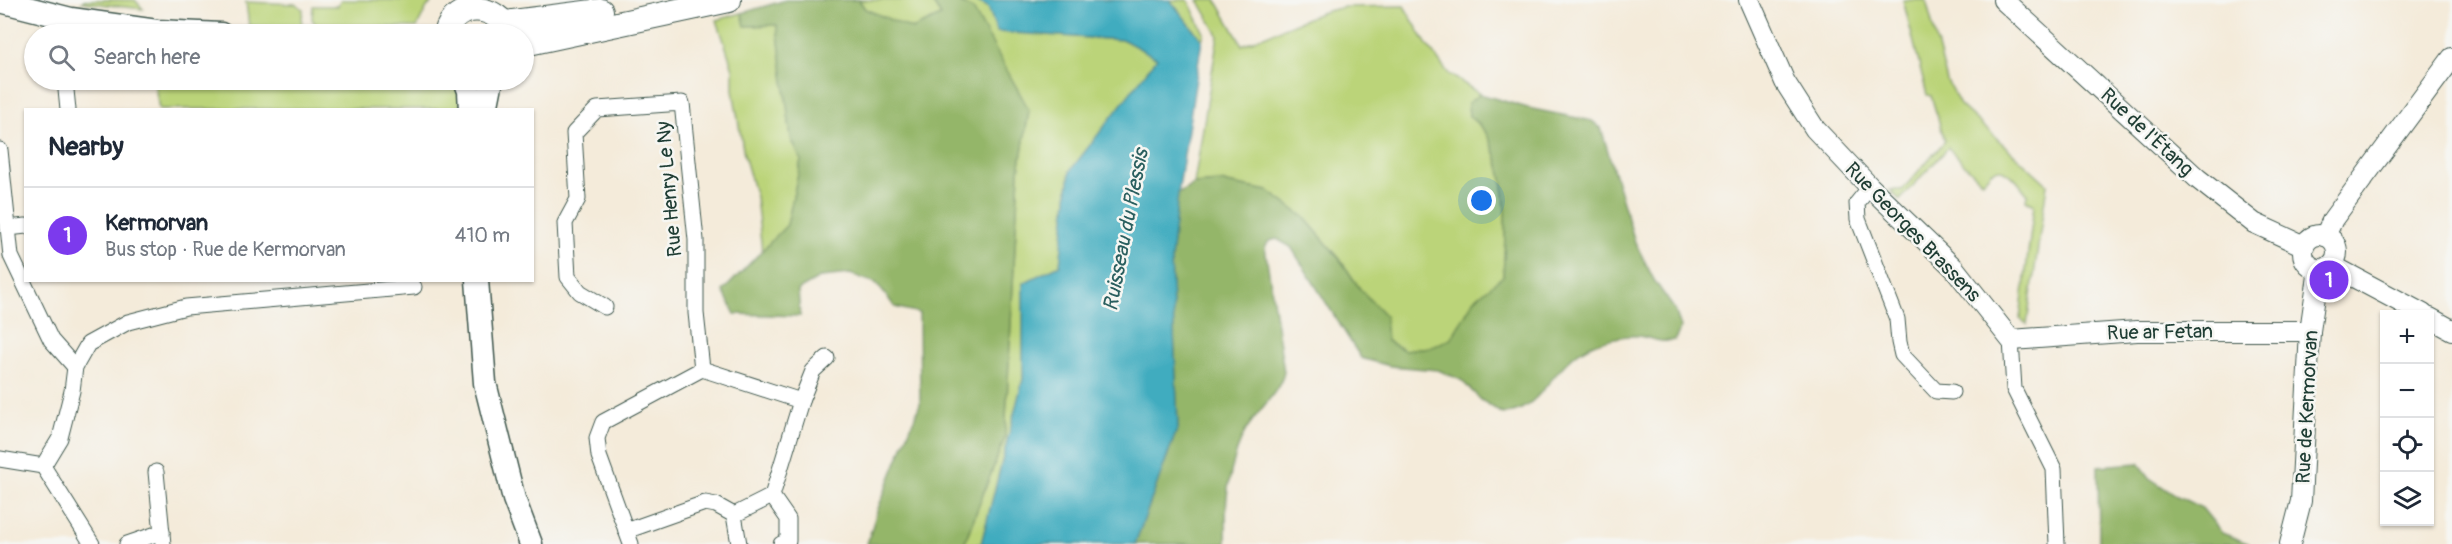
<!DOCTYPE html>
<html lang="en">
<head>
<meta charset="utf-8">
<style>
	body { margin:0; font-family:Pangolin,sans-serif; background:#f6f6f7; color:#1f2937 }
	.controls { position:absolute; right:18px; bottom:18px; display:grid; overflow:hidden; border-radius:0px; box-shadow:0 2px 4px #0004 }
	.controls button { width:54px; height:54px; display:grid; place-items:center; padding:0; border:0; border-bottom:2px solid #e0e1e3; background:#fff; color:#1f2937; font:30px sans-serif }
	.you { position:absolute; left:1482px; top:201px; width:21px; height:21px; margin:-15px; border:4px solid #fff; border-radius:50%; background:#1a73e8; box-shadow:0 0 0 9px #1a73e833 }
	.badge { display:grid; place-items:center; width:39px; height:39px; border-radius:50%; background:#7c3aed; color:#fff; font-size:20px; font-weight:700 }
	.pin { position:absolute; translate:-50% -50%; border:3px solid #fff; box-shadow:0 2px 6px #0006 }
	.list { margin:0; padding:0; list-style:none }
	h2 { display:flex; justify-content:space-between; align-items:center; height:78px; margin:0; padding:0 24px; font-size:26px }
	h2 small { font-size:20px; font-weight:400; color:#747a83 }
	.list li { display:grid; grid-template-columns:39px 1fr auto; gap:18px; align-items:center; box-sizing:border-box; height:96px; padding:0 24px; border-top:2px solid #e0e1e3 }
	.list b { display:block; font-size:22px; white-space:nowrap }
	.list p { margin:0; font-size:20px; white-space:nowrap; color:#747a83 }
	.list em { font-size:20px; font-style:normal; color:#747a83 }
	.icon { flex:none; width:33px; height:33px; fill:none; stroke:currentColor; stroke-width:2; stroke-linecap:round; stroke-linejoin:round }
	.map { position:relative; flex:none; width:2452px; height:544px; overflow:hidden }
	.search { position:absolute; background:#fff; box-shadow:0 2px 4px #0004; left:24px; top:24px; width:510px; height:66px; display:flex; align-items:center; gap:15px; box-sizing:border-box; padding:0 21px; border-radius:33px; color:#747a83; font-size:22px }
	.panel { position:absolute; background:#fff; box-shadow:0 2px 4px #0004; left:24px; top:108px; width:510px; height:174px; border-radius:0px }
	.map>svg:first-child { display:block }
</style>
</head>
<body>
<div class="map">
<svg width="2452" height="544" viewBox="0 0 2452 544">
	<rect width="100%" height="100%" fill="#f6f6f2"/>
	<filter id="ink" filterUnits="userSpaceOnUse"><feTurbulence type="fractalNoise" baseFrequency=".0167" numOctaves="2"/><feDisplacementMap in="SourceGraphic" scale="12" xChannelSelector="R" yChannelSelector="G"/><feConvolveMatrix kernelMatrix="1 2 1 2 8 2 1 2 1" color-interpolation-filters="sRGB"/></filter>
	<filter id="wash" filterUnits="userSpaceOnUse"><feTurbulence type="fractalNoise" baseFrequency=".008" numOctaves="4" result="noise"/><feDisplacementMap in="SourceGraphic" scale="24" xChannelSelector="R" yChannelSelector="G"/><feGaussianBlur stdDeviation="1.35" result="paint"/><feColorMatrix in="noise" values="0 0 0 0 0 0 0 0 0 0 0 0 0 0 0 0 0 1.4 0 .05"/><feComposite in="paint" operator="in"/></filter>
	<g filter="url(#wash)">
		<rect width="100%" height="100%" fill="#f4ebda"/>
		<!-- green -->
		<g fill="#bbd479" stroke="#6d8856" stroke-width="1.5">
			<polygon points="84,0 135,0 143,9 82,2"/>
			<polygon points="341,0 435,0 427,7 417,27 318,28 312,19 313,6 338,6"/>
			<polygon points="859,0 931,0 941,16 912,29 865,9"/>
			<polygon points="955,0 974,0 1072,37 1124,40 1158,58 1070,171 1060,265 1023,283 1023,379 981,544 964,544 1005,437 1019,171 1029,110"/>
			<polygon points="1170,0 1188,0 1204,33 1202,40"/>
			<path d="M 1198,0 L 1216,0 L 1242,45 L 1320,13 L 1343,7 L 1404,6 L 1427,45 L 1449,74 L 1480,94 L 1468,103 L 1469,116 C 1474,121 1482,126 1486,133 C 1510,174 1506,230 1503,277 L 1474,300 L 1451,339 L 1431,347 L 1404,350 L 1387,341 L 1360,289 L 1339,258 L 1304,217 L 1268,191 L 1221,182 L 1194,184 L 1218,35 Z"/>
			<path d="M 1903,0 L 1926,0 L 1947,81 L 1960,105 L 2047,184 L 2027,324 L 2020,319 L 2034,205 L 2026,200 L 2027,194 C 2018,182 2013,174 1999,169 L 1992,171 L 1982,182 L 1948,148 L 1900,200 L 1890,190 L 1902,190 L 1945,141 L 1931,96 L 1927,95 Z"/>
			<polygon points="246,2 296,4 303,9 301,27 295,29 249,26"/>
			<polygon points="742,13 746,26 777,25 791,138 801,160 787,225 762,251 756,197 744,155 733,90 733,69 717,20"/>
			<polygon points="154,80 455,80 459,86 460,109 159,109"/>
		</g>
		<!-- forest -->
		<g fill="#94b669" stroke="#5a7a4e" stroke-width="1.5">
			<polygon points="786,0 859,0 865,9 912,29 941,16 931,0 955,0 973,9 1029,110 1019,171 1005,437 964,544 867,544 877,511 920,404 919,313 895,307 876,283 850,274 821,277 798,290 800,316 735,314 723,291 787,225 801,160 791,138 777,25 745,26 742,13"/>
			<path d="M 1480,94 L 1528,108 L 1592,121 L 1601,128 L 1635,242 L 1654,280 L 1675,310 L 1681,327 L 1675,340 C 1661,344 1652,338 1639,336 C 1624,335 1602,340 1589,346 C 1560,359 1545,397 1521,409 C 1515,412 1508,413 1503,414 L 1481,400 L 1461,380 L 1438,370 L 1390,366 L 1361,358 L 1291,247 L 1277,239 L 1269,241 L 1265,247 L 1284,372 C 1280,392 1258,410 1246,430 C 1236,448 1229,476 1227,497 C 1225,513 1227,528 1226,544 L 1135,544 L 1178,427 L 1171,259 L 1178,194 L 1194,184 L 1221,182 L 1268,191 L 1304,217 L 1339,258 L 1360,289 L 1385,315 L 1387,341 L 1404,350 L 1431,347 L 1451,339 L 1474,300 L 1503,276 C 1506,230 1510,174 1486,133 C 1482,126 1474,121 1469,116 L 1468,103 Z"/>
			<polygon points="2139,463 2151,479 2175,495 2202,508 2222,533 2250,544 2099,544 2098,466"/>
		</g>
		<!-- water -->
		<polygon fill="#40acbf" stroke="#30747a" stroke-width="1.5" points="974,0 1170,0 1202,40 1178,194 1171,259 1178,427 1135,544 981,544 1023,379 1023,283 1060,265 1070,171 1157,58 1124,40 997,32 988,7"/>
	</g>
	<g filter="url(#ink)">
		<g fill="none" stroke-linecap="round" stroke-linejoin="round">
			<!-- minor casing -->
			<g stroke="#3f574d" stroke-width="17">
				<g id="minor">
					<polyline points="65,80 68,110"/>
					<polyline points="0,150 11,256 51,340 75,367"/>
					<polyline points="1870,187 1857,203 1858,219 1897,319 1899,342 1902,355 1936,391 1952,392"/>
					<polyline points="8,228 26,226"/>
					<polyline points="605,307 580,292 568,277 565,223 578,199 574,133 597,109 682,103 696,240 696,313 702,369"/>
					<polyline points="2011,340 2014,389 2054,469 2057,544"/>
					<polyline points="702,369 801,401"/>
					<polyline points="0,459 43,466 92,544"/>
					<polyline points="43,466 60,438 72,391 75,367 88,344 128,322 186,307 414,287"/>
					<polyline points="156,472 163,544"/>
					<polyline points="772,496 801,401 813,371 827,358"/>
					<polyline points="626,531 705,503 716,505 734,515"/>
					<polyline points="127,544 162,532"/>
					<polyline points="631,544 599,456 597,438 603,422 702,369"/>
					<polyline points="739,544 734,515 772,496 788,519 788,541 781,544"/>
				</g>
			</g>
			<!-- tertiary casing -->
			<g stroke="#3f574d" stroke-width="22">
				<g id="tertiary">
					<polyline points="1749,0 1785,82 1815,129 1870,187 1954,268 2011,340 2137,331 2310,331"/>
					<polyline points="2003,0 2198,179 2254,223 2304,246"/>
					<circle cx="2320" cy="252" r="17"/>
					<polyline points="2325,236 2333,219 2452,58"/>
					<polyline points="2331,265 2423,314"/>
					<polyline points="2430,318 2452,330"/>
					<polyline points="2290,544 2301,501 2310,331 2319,269"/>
				</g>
			</g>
			<!-- secondary casing -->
			<g stroke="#3f574d" stroke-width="25">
				<g id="secondary">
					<polyline points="0,1 71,19 157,31 221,34"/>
					<polyline points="465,80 469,91 470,110"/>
					<polyline points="486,110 492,80"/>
					<polyline points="477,280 485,383 514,499 531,544"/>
				</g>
			</g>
			<!-- primary casing -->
			<g stroke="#3f574d" stroke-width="26">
				<g id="primary">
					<polyline points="505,23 601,11"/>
					<path d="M 446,34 C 454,0 499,3 509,34"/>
					<polyline points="524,44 729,0"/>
				</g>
			</g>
			<!-- minor -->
			<use href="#minor" stroke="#fff" stroke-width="15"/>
			<!-- tertiary -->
			<use href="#tertiary" stroke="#fff" stroke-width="20"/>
			<!-- secondary -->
			<use href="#secondary" stroke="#fff" stroke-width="22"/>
			<!-- primary -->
			<use href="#primary" stroke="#fff" stroke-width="24"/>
		</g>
	</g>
	<g text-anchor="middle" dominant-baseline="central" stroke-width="5" stroke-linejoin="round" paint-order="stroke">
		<!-- street labels -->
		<g font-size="20" fill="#1f3d34" stroke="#f6f6f2">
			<text transform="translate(2147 132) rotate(43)">Rue de l'Étang</text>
			<text transform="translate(669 189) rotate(-95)">Rue Henry Le Ny</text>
			<text transform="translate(1913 232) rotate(46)">Rue Georges Brassens</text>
			<text transform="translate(2160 332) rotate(-1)">Rue ar Fetan</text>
			<text transform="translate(2307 407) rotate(-87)">Rue de Kermorvan</text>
		</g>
		<!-- water labels -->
		<g font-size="21" font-style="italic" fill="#295e5e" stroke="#f6f6f2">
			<text transform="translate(1126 230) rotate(-79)">Ruisseau du Plessis</text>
		</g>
	</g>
</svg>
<div class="controls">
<button>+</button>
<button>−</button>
<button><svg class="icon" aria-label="locate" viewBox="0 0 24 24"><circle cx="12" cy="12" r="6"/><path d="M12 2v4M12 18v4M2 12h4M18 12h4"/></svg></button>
<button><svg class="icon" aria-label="layers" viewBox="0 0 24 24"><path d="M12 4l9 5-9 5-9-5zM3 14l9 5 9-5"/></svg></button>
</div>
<div class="you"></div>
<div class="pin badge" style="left:2329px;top:280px">1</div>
<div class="search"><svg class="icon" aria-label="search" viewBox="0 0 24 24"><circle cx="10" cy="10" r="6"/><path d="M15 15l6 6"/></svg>Search here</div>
<section class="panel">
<h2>Nearby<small></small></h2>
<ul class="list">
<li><span class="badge">1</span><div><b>Kermorvan</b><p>Bus stop · Rue de Kermorvan</p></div><em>410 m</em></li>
</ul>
</section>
</div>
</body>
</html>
